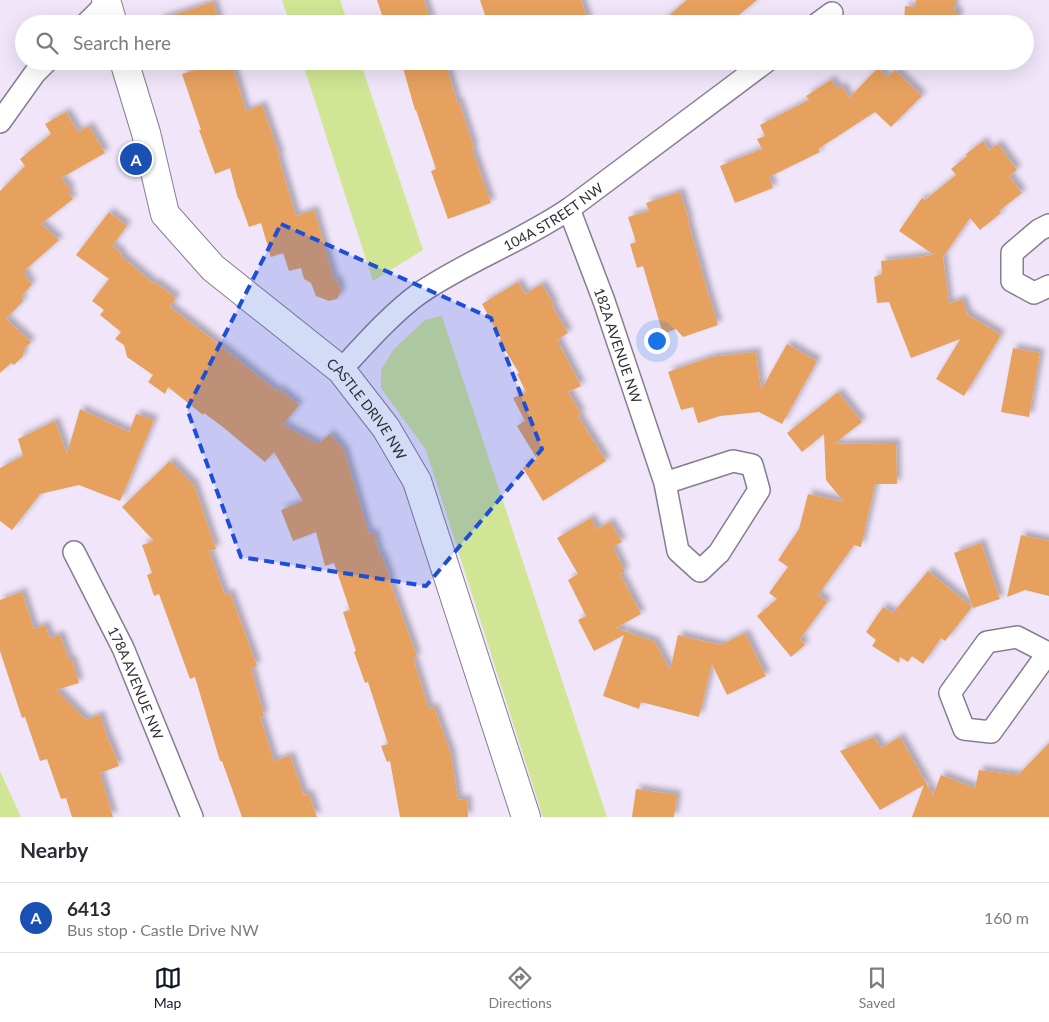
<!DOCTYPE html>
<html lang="en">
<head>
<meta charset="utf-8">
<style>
	body { margin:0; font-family:Lato,sans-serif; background:#f2f2f3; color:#2b2b33 }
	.you { position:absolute; left:656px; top:340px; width:18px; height:18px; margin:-12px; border:4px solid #fff; border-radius:50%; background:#1a73e8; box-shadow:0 0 0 8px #1a73e833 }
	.badge { display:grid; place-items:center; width:32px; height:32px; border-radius:50%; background:#111827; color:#fff; font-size:16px; font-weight:700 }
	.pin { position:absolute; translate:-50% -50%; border:2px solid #fff; box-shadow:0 1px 5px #0006 }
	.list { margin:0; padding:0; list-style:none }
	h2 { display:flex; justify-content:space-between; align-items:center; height:65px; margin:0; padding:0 20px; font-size:21px }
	h2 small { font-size:16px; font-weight:400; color:#7c7c81 }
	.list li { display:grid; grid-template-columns:32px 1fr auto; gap:15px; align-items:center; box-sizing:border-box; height:70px; padding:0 20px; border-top:1px solid #e1e1e2 }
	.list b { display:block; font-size:19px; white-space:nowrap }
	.list p { margin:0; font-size:16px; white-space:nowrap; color:#7c7c81 }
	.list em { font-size:16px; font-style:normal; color:#7c7c81 }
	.icon { flex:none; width:28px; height:28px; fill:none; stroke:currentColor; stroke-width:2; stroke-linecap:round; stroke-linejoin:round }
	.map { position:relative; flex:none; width:1049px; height:817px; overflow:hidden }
	.search { position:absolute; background:#fff; box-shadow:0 5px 20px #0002; left:15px; right:15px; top:15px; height:55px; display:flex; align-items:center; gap:12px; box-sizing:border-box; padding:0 18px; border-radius:28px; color:#7c7c81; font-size:19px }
	.sheet { height:135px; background:#fff }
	nav { display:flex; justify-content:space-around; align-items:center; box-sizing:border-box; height:70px; border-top:1px solid #e1e1e2; background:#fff; font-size:14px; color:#7c7c81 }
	nav a { display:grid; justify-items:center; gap:2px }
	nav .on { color:#111827 }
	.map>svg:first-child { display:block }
</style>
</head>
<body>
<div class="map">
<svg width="1049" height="817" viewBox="0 0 1049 817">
	<defs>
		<filter id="shadow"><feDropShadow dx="4.5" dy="-4.5" stdDeviation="2.5" flood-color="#0004"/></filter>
	</defs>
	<rect width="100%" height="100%" fill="#f0e5f9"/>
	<!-- green -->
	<g fill="#d1e694">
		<polygon points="282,0 340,0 348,24 290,24"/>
		<polygon points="302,61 360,61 423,250 373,281"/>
		<polygon points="442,316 607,817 543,817 426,450 381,388 381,370 394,349 425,320"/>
		<polygon points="0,771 21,817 0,817"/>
	</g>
	<!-- building -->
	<g fill="#e6a15e" filter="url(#shadow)">
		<polygon points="377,0 424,0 432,24 385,24"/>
		<polygon points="480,0 581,0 589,24 488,24"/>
		<polygon points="687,0 757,0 728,24 659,24"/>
		<polygon points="916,0 955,0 954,11 958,11 958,24 904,24 905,6 915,7"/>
		<polygon points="213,2 220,24 159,24 158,20"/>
		<polygon points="212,61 231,61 246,111 262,105 280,156 278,156 296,216 314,210 334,279 338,281 341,291 337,299 329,301 316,296 311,283 304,279 301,268 289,271 283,253 271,257 261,223 249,227 239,199 238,199 230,168 215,174 199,130 201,130 182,74 195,70 194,67"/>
		<polygon points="401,61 445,61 457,102 459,102 474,148 472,149 491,203 448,219 431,171 436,169 416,110 415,110"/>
		<polygon points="878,68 887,77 895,70 922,96 891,127 875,112 818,149 820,152 769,177 773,188 735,203 720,166 762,149 757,139 765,136 760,125 809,100 806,96 831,80 838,89 842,86 849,98"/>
		<polygon points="66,112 78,132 89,126 105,153 61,178 71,190 68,193 73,199 41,224 59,240 23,272 28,277 27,279 32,284 21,297 23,301 6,319 31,342 23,350 23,356 14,365 11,363 0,373 0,191 25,166 20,159 51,134 45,124"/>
		<polygon points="983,141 989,150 998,144 1017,170 1009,176 1022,193 999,211 1001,213 980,230 970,218 943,257 949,304 962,299 968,315 1001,335 964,396 936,379 960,339 911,358 889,302 877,303 874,277 882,274 881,261 934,255 899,231 922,198 925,200 956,175 951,169 967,156 966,154"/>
		<polygon points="680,192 689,221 688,222 707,290 718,325 683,337 676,329 663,334 643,266 637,268 630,244 636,242 628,217 649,211 646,203"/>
		<polygon points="109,212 127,226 112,246 122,253 120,255 154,284 155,282 176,298 170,307 208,336 277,391 279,389 299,405 283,425 318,444 330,434 344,450 369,534 374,533 380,556 382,556 390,578 389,579 417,657 413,658 429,709 434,707 451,754 458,800 467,799 468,817 400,817 390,761 387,762 381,746 388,744 368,682 365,683 354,652 356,651 343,612 350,610 334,563 325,566 316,532 293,541 281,510 303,501 274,452 265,462 224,428 204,413 203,415 168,387 165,394 148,382 153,375 127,357 124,345 115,339 121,332 100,315 104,310 92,301 109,279 76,255"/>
		<polygon points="518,282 525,294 542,284 554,305 552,306 568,333 557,340 581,386 568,392 581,414 578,416 606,461 543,501 523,468 537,459 517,426 525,421 513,398 526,392 517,374 519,373 499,340 501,339 482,304"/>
		<polygon points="787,344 817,361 782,424 759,412 720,416 698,423 693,407 681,410 668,372 712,357 756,352 761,390"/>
		<polygon points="1013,348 1040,353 1029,417 1001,412"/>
		<polygon points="838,392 862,422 834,444 896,443 897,484 875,484 861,547 854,545 818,595 827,602 800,639 805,645 791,657 757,616 777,599 769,593 788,567 778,560 799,529 808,494 844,502 826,480 824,434 802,452 787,433"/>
		<polygon points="80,409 129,432 136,414 154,420 120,501 79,485 40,494 12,530 0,521 0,468 23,456 18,439 55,421 67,454"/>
		<polygon points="170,461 194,485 216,549 209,551 225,595 230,593 253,655 257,666 251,668 264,716 260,717 274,761 290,756 304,795 309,794 317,817 242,817 222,761 220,761 195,677 190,679 159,594 154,596 147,575 152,573 142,545 154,541 122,507"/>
		<polygon points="591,518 597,529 610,522 622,542 613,547 625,572 620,574 641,614 616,628 655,642 670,670 678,635 721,645 745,633 766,676 727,695 712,664 699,717 641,702 639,709 603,696 624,635 594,651 578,620 586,616 568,580 578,574 557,538"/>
		<polygon points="1021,535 1049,541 1049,596 1025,590 1007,597"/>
		<polygon points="981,543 1000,599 973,608 954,553"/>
		<polygon points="928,571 972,607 945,641 941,638 923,664 912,656 908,662 900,657 899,663 872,646 876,640 866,632 883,607 893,613"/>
		<polygon points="22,592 34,629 45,625 50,638 60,635 69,660 72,660 79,683 56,690 86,720 100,715 109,742 110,742 119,766 100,773 113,817 72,817 66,798 61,799 47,759 40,761 25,717 22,718 0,651 0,600"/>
		<polygon points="874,737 881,748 900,737 933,795 941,775 975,788 979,770 1018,775 1049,743 1049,817 912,817 924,785 880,810 840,751"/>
		<polygon points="636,789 677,795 674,817 632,817"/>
	</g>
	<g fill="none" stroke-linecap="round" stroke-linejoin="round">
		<!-- street casing -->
		<g stroke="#877d90" stroke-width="24">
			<g id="street">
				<polyline points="86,24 107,3"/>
				<polyline points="817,24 832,13"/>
				<polyline points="0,122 35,73 47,61"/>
				<path id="s1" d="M 569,209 L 604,301 L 665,483 L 678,551 L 700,571 L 719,553 L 759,490 L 752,465 L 733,461 L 665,483"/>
				<polyline points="1049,225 1039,230 1012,253 1012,281 1034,293 1049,286"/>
				<path id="s2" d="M 341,370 C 364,345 392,313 420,293 C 467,261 522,241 569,209 L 767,61"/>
				<path id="s3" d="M 74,552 L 123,648 L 192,817"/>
				<polyline points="1048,653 991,732 964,729 950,693 987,642 1017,637 1048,653 1049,653"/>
			</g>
		</g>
		<!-- secondary casing -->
		<g stroke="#877d90" stroke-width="30">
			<g id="secondary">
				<polyline points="106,0 113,24"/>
				<path id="s4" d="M 124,61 L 146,133 L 165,214 L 213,268 L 341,370 L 386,428 L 417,481 L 526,817"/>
			</g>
		</g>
		<!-- street -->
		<use href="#street" stroke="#fff" stroke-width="21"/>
		<!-- secondary -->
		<use href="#secondary" stroke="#fff" stroke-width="28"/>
	</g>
	<!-- marked area -->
	<path fill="#1d4ed8" fill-opacity="0.2" stroke="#1d4ed8" stroke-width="4" stroke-dasharray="10 6" stroke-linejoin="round" d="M 281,224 L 491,318 L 542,449 L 426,586 L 241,557 L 187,409 Z"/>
	<g text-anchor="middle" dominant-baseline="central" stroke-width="5" stroke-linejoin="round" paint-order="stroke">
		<!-- street labels -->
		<g font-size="14" fill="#322e36" stroke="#f9f5fd">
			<text stroke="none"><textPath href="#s2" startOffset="264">104A STREET NW</textPath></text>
			<text stroke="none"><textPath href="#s1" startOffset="145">182A AVENUE NW</textPath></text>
			<text stroke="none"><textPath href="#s4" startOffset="441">CASTLE DRIVE NW</textPath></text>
			<text stroke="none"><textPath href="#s3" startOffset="145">178A AVENUE NW</textPath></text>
		</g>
	</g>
</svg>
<div class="you"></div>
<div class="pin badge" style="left:136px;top:159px;background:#1a4fb4">A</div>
<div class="search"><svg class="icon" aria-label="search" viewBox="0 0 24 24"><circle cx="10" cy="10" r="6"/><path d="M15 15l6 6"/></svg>Search here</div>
</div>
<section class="sheet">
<h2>Nearby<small></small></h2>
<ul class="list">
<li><span class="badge" style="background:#1a4fb4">A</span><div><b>6413</b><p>Bus stop · Castle Drive NW</p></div><em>160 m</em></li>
</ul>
</section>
<nav>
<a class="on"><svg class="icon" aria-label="map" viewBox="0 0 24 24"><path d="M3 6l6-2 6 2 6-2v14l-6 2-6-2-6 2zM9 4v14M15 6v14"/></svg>Map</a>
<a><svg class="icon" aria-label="directions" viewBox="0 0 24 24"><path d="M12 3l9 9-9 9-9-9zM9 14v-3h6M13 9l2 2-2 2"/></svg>Directions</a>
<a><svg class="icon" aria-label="saved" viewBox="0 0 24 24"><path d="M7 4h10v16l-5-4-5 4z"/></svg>Saved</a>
</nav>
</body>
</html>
